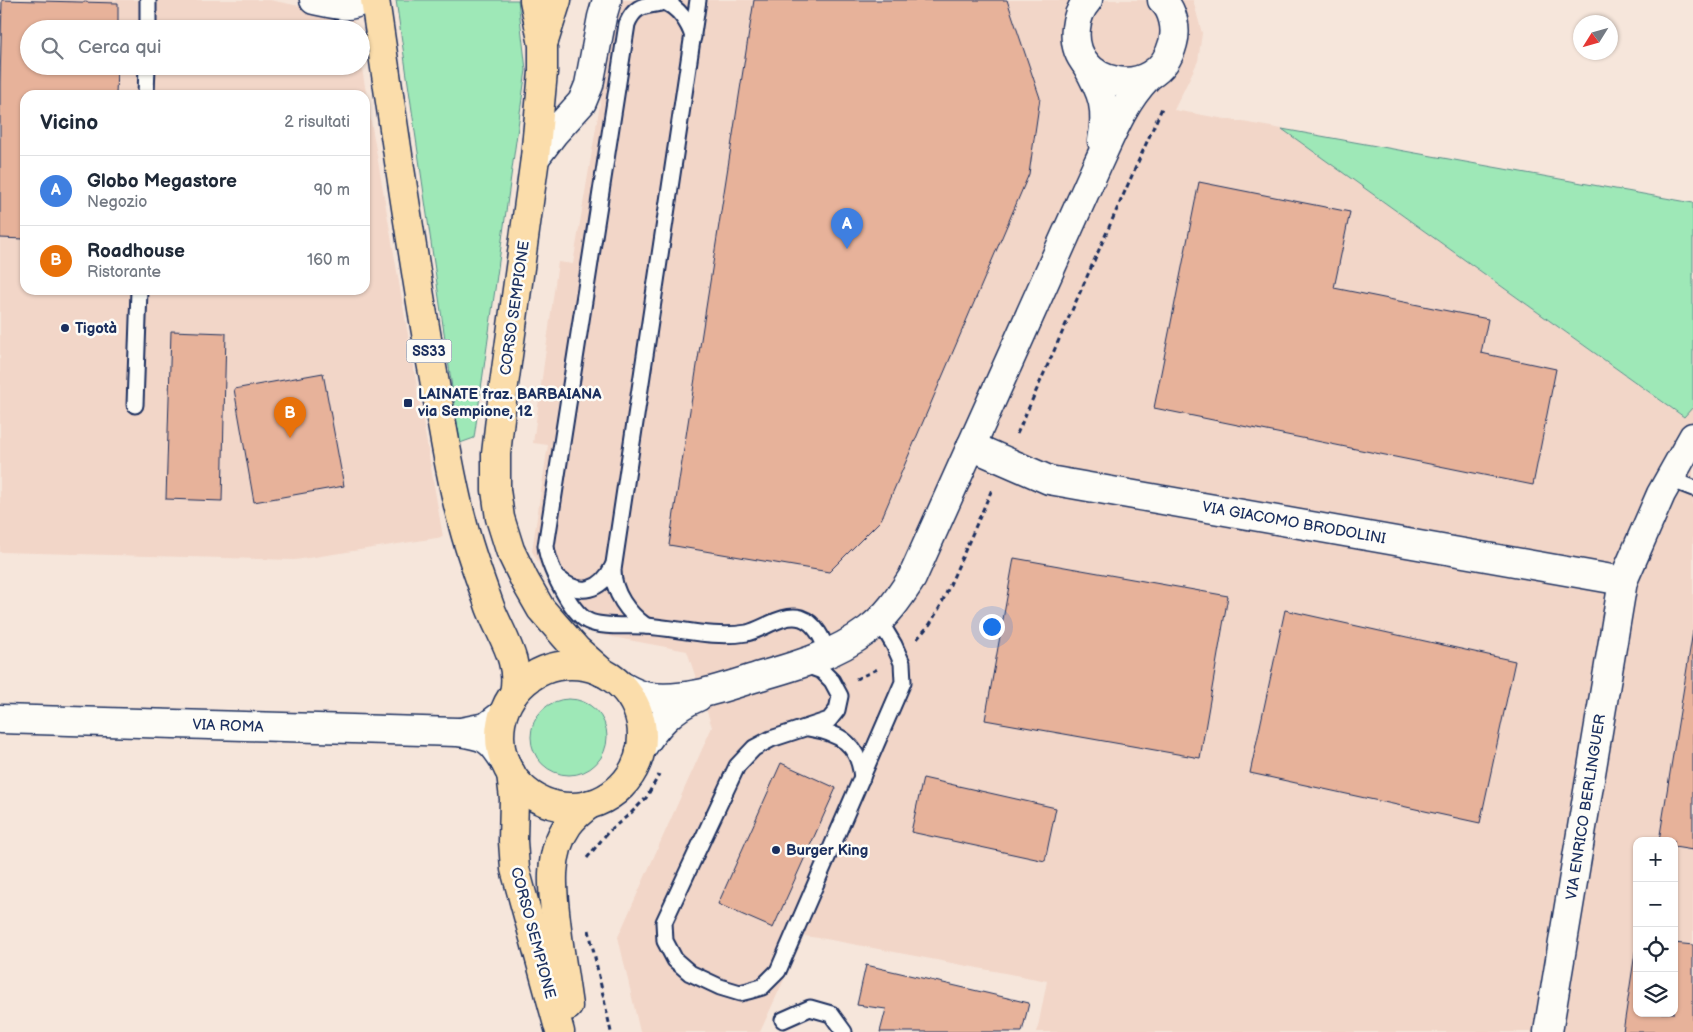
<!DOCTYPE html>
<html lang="it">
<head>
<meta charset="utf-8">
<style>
	body { margin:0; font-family:"Balsamiq Sans",sans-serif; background:#f2f2f3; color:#1f2937 }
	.controls { position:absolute; right:15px; bottom:15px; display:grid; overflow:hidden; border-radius:10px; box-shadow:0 1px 4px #0004 }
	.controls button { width:45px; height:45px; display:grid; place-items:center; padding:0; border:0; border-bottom:1px solid #e0e1e3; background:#fff; color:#1f2937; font:25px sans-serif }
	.compass { position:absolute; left:1573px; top:15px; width:45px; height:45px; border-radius:50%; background:#fff; box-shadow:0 1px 4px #0004; rotate:233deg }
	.you { position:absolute; left:991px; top:626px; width:18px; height:18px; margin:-12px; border:4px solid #fff; border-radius:50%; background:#1a73e8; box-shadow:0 0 0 8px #1a73e833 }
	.badge { display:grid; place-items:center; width:32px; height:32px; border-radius:50%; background:#111827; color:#fff; font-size:16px; font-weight:700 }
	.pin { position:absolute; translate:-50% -41px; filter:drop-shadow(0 1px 2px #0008) }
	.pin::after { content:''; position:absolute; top:26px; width:18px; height:15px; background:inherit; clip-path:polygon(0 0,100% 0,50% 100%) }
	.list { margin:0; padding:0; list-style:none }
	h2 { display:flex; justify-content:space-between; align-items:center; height:65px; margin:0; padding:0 20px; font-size:21px }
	h2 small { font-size:16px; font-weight:400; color:#747a83 }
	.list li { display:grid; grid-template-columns:32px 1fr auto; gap:15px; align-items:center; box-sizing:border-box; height:70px; padding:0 20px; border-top:1px solid #e0e1e3 }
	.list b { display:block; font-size:19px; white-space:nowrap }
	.list p { margin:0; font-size:16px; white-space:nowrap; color:#747a83 }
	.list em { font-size:16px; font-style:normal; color:#747a83 }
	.icon { flex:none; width:28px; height:28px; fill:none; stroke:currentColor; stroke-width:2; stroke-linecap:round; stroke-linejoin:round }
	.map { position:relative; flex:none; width:1693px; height:1032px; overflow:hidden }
	.search { position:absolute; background:#fff; box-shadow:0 1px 4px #0004; left:20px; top:20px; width:350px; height:55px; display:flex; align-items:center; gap:12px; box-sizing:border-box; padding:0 18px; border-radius:28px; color:#747a83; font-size:19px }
	.panel { position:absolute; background:#fff; box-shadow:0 1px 4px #0004; left:20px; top:90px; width:350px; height:205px; border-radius:15px }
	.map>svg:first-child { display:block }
</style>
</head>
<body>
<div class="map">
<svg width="1693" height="1032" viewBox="0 0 1693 1032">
	<rect width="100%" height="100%" fill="#f6e6db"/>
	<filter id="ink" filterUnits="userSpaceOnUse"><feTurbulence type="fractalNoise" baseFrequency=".02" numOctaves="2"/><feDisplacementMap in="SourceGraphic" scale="10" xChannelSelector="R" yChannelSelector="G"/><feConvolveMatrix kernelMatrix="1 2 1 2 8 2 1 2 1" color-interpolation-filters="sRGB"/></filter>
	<g filter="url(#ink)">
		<!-- built -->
		<g fill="#f2d6c8" fill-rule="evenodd">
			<path d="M 0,0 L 270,0 L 353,17 L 355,29 L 29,29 L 29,66 L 361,66 L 361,63 L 443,537 L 295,560 L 0,552 ZM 25,95 L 365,95 L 365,290 L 25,290 Z"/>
			<path d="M 593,0 L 1193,0 L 1202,33 L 1198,61 L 1174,110 L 1282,129 L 1683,417 L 1693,407 L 1693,1032 L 1037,1032 L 1047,981 L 826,939 L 804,936 L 760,1032 L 640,1032 L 618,937 L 712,727 L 687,651 L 602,635 L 589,631 L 578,624 L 567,613 L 532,551 L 548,445 L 533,443 L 558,262 L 573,264 L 615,15 ZM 1637,841 L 1674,841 L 1674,1013 L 1637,1013 Z"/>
		</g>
		<!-- green -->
		<g fill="#9ee8b7" stroke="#5c8c8a">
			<polygon points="396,0 518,0 526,70 474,438 460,443"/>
			<polygon points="1282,129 1693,203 1693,407 1684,417"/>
			<circle cx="569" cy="737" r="38"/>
		</g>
		<!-- building -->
		<g fill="#e7b29a" stroke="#1b2f5e">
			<polygon points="2,0 118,3 118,29 29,29 29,66 117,66 116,95 25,95 25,239 0,238 0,83"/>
			<polygon points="754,0 1007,0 1040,98 1029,174 881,520 829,572 669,545"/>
			<polygon points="1199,182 1350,212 1334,288 1488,319 1481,353 1556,369 1533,485 1154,408"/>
			<polygon points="171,331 226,333 222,501 166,499"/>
			<polygon points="323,373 344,486 254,502 234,389"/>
			<polygon points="1014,558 1228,596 1200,758 985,720"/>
			<polygon points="1285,610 1515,661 1480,823 1250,773"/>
			<polygon points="1693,631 1693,850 1674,847 1674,841 1659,841"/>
			<polygon points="781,763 836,788 773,928 718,904"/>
			<polygon points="923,778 1056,808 1045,861 911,832"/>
			<polygon points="1637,940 1637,1013 1674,1013 1674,943 1693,945 1693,1032 1623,1032"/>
			<polygon points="866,965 1029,1003 1022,1032 880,1032 886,1009 857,1005"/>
		</g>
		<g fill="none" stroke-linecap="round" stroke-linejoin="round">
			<!-- lane casing -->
			<g stroke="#1b2f5e" stroke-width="19">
				<g id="lane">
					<path d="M 671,0 C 650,8 637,0 627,24 L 546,546 C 548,565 570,612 588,621 C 602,628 628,625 645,626 C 679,628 712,639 747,633 C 764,629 783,613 801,618 C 816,623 823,640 828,653"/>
					<path d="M 664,2 C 678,7 689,23 693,37"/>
					<polyline points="148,29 148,0"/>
					<polyline points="146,95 147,66"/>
					<polyline points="135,405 139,290"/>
					<polyline points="1670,479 1693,488"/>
					<path d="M 558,578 C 580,597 601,591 613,566"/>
					<path d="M 646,626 C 628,613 613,593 613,570 L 698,0"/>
					<polyline points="803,664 822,671 832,681 840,696 837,710 829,720 771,739 754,748 737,766 664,922 665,941 675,960 690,973 720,987 740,993 748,991 762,987 778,971 903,682 902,663 894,645 879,620"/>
					<path d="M 809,728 C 840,733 859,744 862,778"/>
					<polyline points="783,1020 810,1008 831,1014 844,1032"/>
				</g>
			</g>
			<!-- street casing -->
			<g stroke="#1b2f5e" stroke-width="31">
				<g id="street">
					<path d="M 314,0 C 330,3 348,10 362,0"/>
					<path d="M 1088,0 C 1081,8 1077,17 1076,28 C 1069,87 1157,105 1173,43 C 1177,29 1173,10 1162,0"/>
					<path d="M 1086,64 C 1103,94 1108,108 1102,141"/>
					<polyline points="535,158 554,133 582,102 589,85 602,17 607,0"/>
					<polyline points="971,446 1049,480 1623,581"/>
					<path d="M 622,686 C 631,691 640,696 650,697 C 688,701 722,688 757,677 C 796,666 835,655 868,630 C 887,616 899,598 912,578 L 1098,163 C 1112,133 1124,102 1147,78"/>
					<path d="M 0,719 L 457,732 C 485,736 490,737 505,762"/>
					<polyline points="461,732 486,727 503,714"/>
					<path d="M 640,751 C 655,727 671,708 698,697"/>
					<polyline points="1548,1032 1623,581 1661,494 1693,437"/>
				</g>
			</g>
			<!-- primary casing -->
			<g stroke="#1b2f5e" stroke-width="31">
				<g id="primary">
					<path d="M 375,0 C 393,121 410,242 431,362 C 441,415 448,469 462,521 C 469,550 480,579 490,607 C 501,636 521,661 514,693"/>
					<polyline points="534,0 543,45 543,72 535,158 503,392 496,454 496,490 500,518 510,550 525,581 541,609 577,650 602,672"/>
					<polyline points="544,41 557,0"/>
					<circle cx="571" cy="736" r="71"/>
					<polyline points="511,773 514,799 513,841 515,869 560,1032"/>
					<path d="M 568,1006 C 565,983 561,960 558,937 C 554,901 545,857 568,825 C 574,816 582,810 590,804"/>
				</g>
			</g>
			<!-- path -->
			<g stroke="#1b2f5e" stroke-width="3" stroke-dasharray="5 4" stroke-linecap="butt">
				<polyline points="1017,434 1162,108"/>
				<polyline points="917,639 930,624 941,605 993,487"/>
				<polyline points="856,679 880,668"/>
				<polyline points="587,858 608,832 631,813 646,798 659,775"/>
				<polyline points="589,930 611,1032"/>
			</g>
			<!-- lane -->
			<use href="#lane" stroke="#fdfcf7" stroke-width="15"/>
			<!-- street -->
			<use href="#street" stroke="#fdfcf7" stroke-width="28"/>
			<!-- primary -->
			<use href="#primary" stroke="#fbddab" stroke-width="28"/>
		</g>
	</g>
	<!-- markers -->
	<g fill="#1b2f5e" stroke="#fdfcf7" stroke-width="2">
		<circle cx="65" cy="328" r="5"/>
		<rect x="403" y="398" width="10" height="10" rx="2.5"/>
		<circle cx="776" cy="850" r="5"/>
	</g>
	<g text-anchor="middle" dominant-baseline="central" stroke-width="5" stroke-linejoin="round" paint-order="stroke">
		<!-- shield labels -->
		<rect fill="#fdfcf7" stroke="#5f6c8c" stroke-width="1" x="406.5" y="339.5" width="45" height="23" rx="4"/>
		<g font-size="14" font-weight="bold" fill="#1b2f5e">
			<text x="429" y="351">SS33</text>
		</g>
		<!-- street labels -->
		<g font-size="15" fill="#1b2f5e" stroke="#fdfcf7">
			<text transform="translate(515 308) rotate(-82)">CORSO SEMPIONE</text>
			<text transform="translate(1294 523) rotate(10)">VIA GIACOMO BRODOLINI</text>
			<text transform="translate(228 726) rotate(2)">VIA ROMA</text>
			<text transform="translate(1586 807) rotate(-81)">VIA ENRICO BERLINGUER</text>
			<text transform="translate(533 933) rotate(75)">CORSO SEMPIONE</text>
		</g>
		<!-- poi labels -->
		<g font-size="15" font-weight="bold" fill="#1b2f5e" stroke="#fdfcf7" text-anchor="start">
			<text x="75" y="328">Tigotà</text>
			<text x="418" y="394">LAINATE fraz. BARBAIANA<tspan x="418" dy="17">via Sempione, 12</tspan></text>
			<text x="786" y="850">Burger King</text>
		</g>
	</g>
</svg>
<div class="controls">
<button>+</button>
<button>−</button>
<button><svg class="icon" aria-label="locate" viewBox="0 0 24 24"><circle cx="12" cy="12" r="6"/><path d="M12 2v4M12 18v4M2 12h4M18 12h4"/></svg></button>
<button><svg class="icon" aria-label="layers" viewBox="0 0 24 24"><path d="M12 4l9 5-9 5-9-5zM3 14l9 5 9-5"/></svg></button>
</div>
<svg class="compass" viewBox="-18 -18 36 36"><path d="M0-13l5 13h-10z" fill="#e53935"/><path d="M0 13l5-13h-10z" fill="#747a83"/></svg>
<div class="you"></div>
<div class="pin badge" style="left:847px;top:249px;background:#3f7fe0">A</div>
<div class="pin badge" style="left:290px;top:438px;background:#e8710a">B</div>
<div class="search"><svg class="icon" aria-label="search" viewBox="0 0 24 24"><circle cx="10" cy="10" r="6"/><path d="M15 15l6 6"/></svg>Cerca qui</div>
<section class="panel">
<h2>Vicino<small>2 risultati</small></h2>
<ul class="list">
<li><span class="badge" style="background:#3f7fe0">A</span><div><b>Globo Megastore</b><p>Negozio</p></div><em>90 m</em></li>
<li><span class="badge" style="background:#e8710a">B</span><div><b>Roadhouse</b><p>Ristorante</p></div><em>160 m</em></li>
</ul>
</section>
</div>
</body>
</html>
